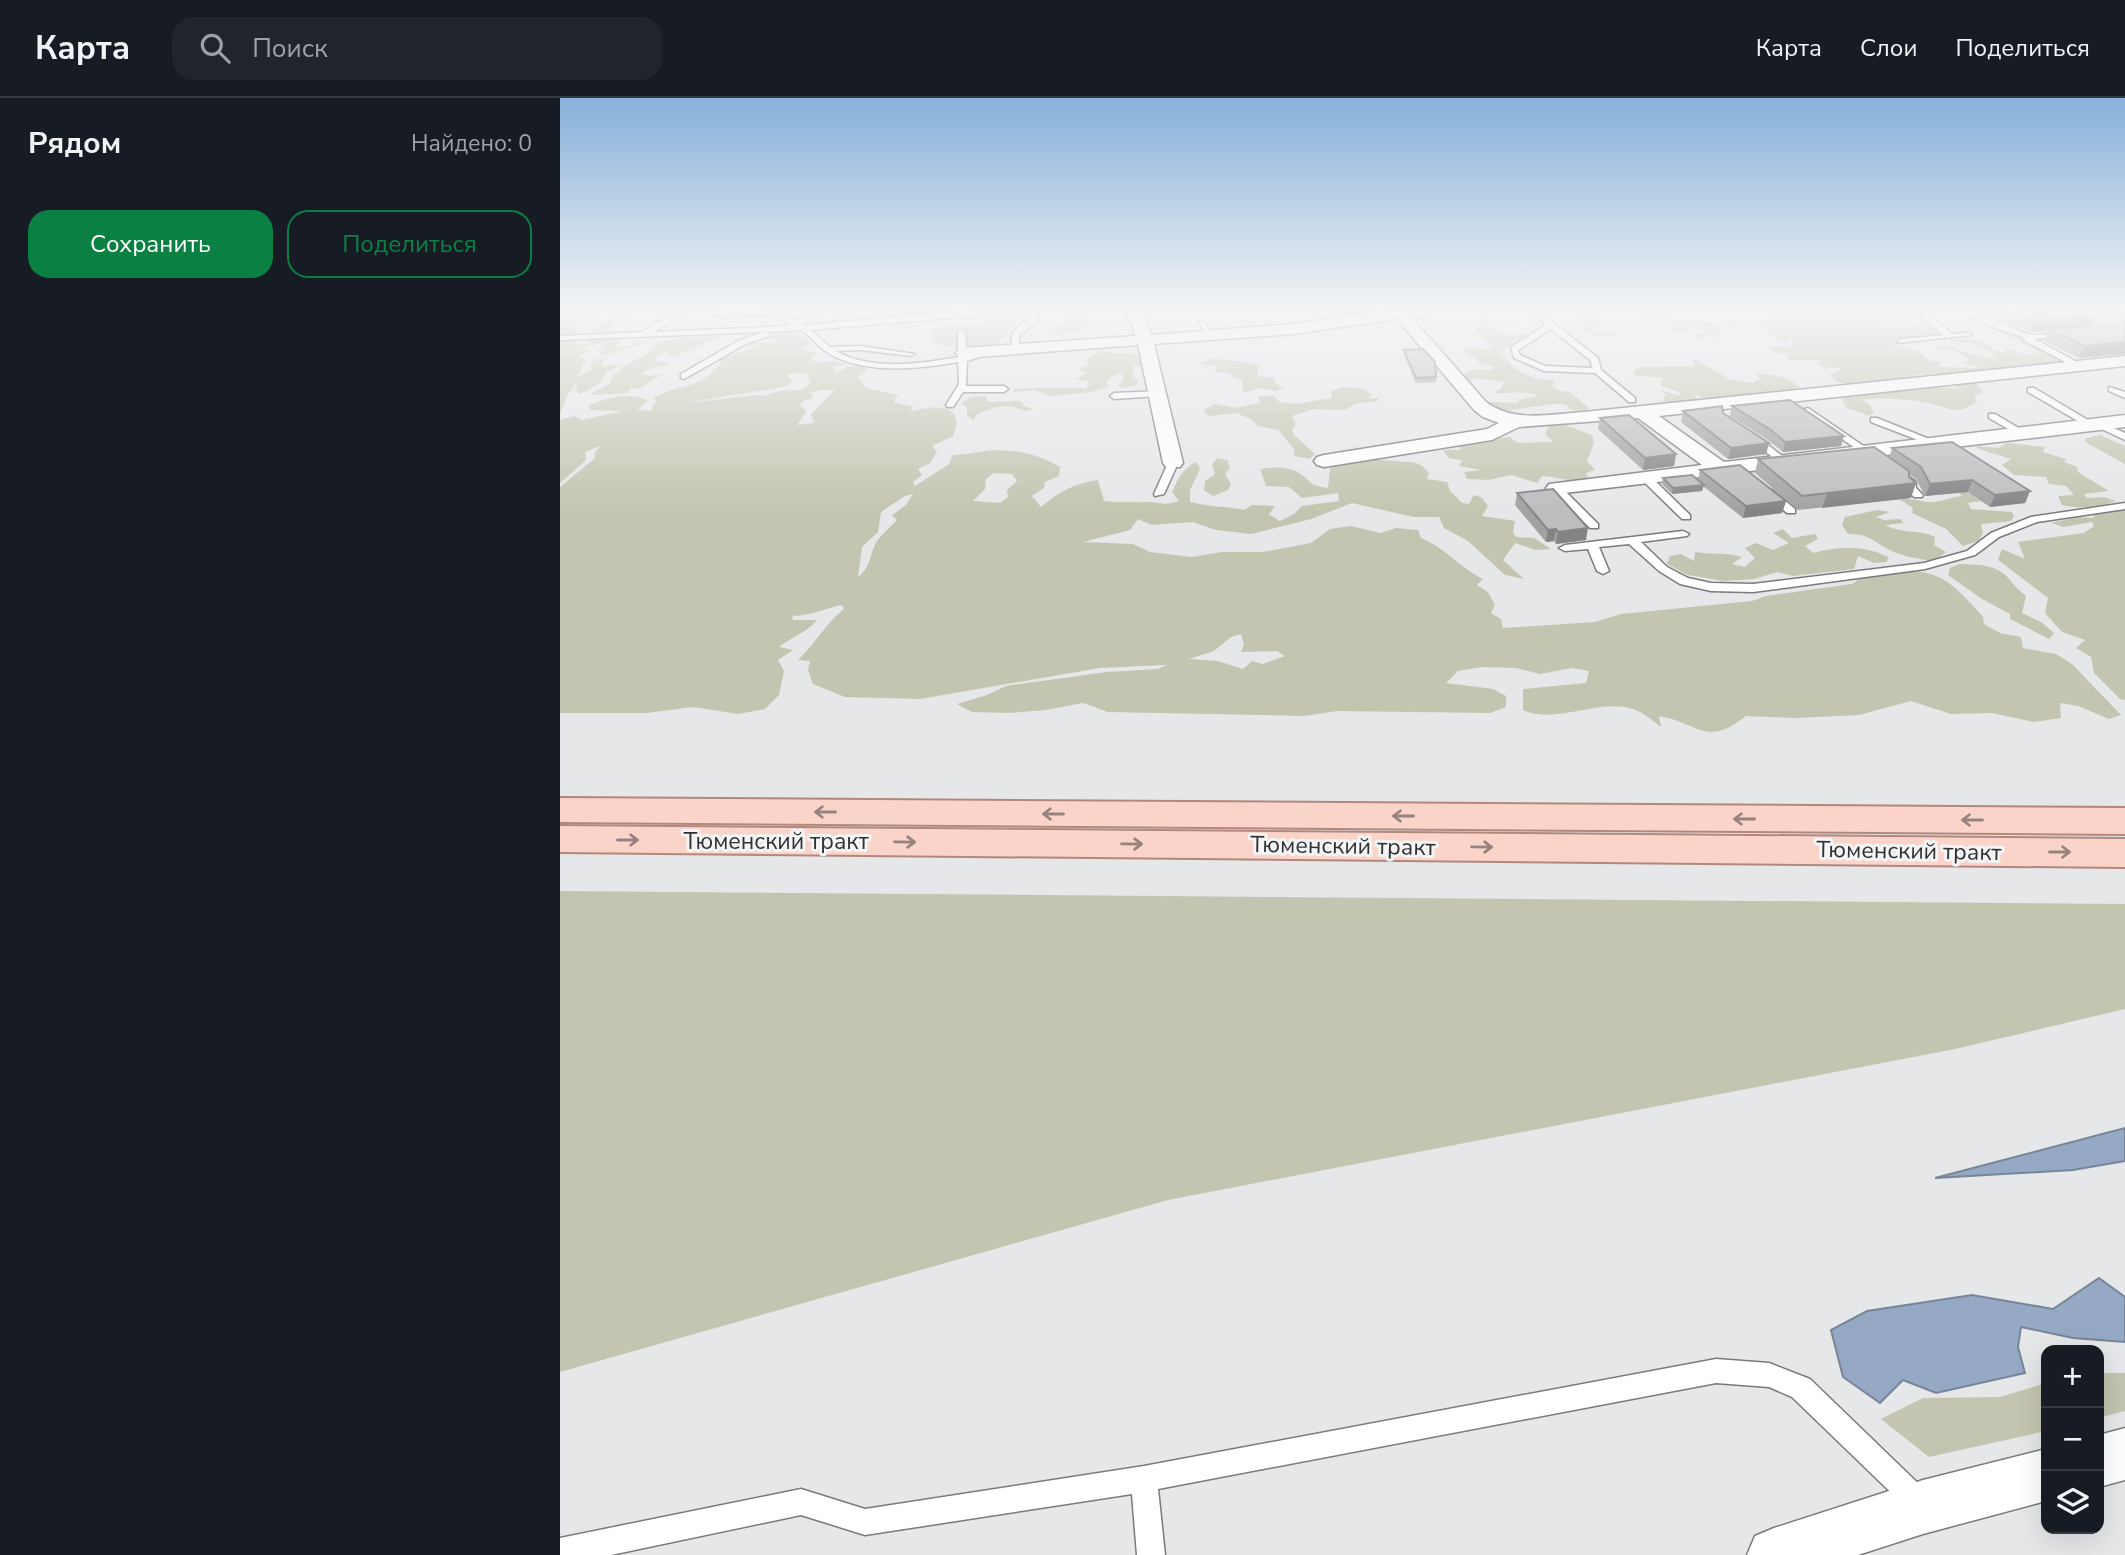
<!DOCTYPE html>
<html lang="ru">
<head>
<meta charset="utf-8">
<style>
	body { margin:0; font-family:"Nunito Sans",sans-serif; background:#20242c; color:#f1f3f6 }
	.controls { position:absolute; right:21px; bottom:21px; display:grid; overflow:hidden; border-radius:14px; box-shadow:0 7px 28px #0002 }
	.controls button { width:63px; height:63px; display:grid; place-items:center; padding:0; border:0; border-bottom:2px solid #363941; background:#171b24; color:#f1f3f6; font:35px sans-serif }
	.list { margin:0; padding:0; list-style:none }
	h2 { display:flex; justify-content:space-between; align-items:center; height:91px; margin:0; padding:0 28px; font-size:30px }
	h2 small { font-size:23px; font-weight:400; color:#9ea1a6 }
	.actions { display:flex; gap:14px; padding:21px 28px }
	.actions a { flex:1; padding:16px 0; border:2px solid #0b8043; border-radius:21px; text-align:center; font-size:24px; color:#0b8043 }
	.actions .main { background:#0b8043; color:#fff }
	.icon { flex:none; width:38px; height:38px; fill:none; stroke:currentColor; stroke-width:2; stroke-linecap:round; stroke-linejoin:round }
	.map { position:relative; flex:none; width:1565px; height:1457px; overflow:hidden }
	header { display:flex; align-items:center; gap:42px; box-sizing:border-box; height:98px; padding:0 35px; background:#171b24; border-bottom:2px solid #363941 }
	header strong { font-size:33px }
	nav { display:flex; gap:38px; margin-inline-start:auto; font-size:24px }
	.search { width:490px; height:63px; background:#20242c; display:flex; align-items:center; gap:18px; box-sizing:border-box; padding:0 24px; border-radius:21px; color:#9ea1a6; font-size:26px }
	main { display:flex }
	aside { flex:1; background:#171b24 }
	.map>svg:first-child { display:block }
</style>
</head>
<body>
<header>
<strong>Карта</strong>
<div class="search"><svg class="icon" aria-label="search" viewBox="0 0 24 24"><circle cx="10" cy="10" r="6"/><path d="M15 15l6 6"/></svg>Поиск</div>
<nav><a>Карта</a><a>Слои</a><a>Поделиться</a></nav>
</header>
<main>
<aside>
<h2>Рядом<small>Найдено: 0</small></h2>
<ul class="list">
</ul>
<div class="actions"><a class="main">Сохранить</a><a>Поделиться</a></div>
</aside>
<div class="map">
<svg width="1565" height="1457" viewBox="0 0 1565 1457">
	<rect width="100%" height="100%" fill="#e6e7e9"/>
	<!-- green -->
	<g fill="#c3c5b0" fill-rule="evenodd">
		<polygon points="0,211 22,211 30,216 28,218 66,211 72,212 65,217 73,223 52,229 50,233 27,234 57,217 44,217 35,226 36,219 24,220 17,224 23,227 15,235 0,238"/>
		<polygon points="275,211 389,211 273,224 269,219"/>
		<path d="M 441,211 L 461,211 L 462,218 C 453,227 444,240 434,247 C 423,254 384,251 374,244 L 372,232 C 391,225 431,232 441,211 Z"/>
		<polygon points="510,211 522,211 532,223 527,230 497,238 481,233 504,226"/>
		<polygon points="1008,211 1028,211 1042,225 1030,232 1056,234 1060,239 1027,237 1016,216"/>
		<polygon points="1075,211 1106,220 1154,225 1162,231 1157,237 1166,243 1151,238 1138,241 1135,236 1148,233 1142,231 1115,234 1108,229 1113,227 1076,217 1072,213"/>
		<path d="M 1210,211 L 1353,213 L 1352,217 L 1358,220 L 1357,222 L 1296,233 L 1372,225 L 1383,235 L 1340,242 L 1334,246 L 1335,249 C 1349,249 1361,251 1369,263 L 1382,264 L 1378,269 L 1423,270 L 1402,265 L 1410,262 L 1390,251 L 1373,251 L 1383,246 L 1423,260 L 1433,259 L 1434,255 L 1409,245 L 1390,243 L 1391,240 L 1424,243 L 1430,250 L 1444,255 L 1446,252 L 1439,247 L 1466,257 L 1477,255 L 1475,251 L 1435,232 L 1441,231 L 1503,262 L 1500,265 L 1411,275 L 1356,277 L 1344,281 L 1287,287 L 1275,283 L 1270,276 L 1281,272 L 1279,270 L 1266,270 L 1257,264 L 1262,262 L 1228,262 L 1229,256 L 1214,255 L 1207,248 L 1231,249 L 1234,243 L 1228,241 L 1227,246 L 1217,243 L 1217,239 L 1191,225 L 1177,226 L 1174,232 L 1164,224 L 1165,220 L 1181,223 L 1218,220 L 1204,215 Z"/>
		<path d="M 920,214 L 928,217 L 926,227 L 944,234 L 944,238 L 962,235 L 967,237 L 941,253 C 949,272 976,284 996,282 L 991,288 L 1000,293 L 1010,294 L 1030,311 L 1022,313 L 1012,312 L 1005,306 L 993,306 L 943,313 L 930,308 L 930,304 L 956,305 L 961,301 L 979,298 C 964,292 950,296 934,295 L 942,290 L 944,284 L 914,280 L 910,283 L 899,278 L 912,272 L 931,272 L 934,268 L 920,266 L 916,260 L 903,254 L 909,250 L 926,252 L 931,248 L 915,232 L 914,227 L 920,222 Z"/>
		<path d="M 234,234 L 234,238 L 245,239 L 252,244 L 242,250 L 257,255 L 251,261 L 255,264 L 274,263 L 288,266 L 275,269 L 274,276 L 287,269 L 305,267 L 308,271 L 298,279 L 307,290 L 338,297 L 333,304 L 353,309 L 350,314 C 371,307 408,304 393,338 L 372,348 L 377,354 L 370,365 L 358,371 L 362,377 L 353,384 L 355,388 L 389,366 L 393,357 C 405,357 414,354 426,353 C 451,350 479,356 500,369 L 499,378 L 485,384 L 484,390 L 472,398 L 481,409 C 498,394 515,385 538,382 L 544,403 C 559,405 571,404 585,404 C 602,403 601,409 619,403 L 612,394 C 617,382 625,368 636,364 L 640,371 L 630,392 L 630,404 C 648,409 665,408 684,412 L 692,407 L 715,408 L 709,416 L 720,423 L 734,416 L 742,408 L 779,403 L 778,395 L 742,400 L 729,389 L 706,388 L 700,371 C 712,369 729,368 739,375 C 754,385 748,387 768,390 L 770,370 C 792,359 810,361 835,363 C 851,365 858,361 869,375 L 867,381 L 887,384 L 890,393 L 902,405 L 909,406 L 914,397 L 921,399 L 928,408 L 922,418 L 955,423 L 953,434 L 956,439 L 974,440 L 991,451 L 975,452 L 955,445 L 943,462 L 964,481 L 945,477 L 908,443 L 884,430 L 879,419 L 854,419 L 792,405 L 751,421 L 691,436 L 656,432 L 633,424 L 592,427 L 578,421 L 570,432 L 523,444 L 573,446 L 590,454 L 632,459 L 662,454 L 703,454 L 751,445 L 770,431 L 791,428 L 820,435 L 836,430 L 858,432 L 861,440 C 887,451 899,469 923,481 L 917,487 L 928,494 L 935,507 L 931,515 L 941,521 L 943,530 L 1035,524 L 1061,516 L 1192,503 L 1206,498 L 1292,486 C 1304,477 1314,476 1328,474 C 1378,468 1392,484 1423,519 L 1424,526 L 1440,535 L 1461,539 L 1463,550 L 1496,556 L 1512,566 L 1561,617 L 1549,621 L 1518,608 L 1500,605 L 1501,620 L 1474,624 L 1432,615 L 1391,616 L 1351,603 L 1299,617 L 1235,620 L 1186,618 C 1146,650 1139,625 1099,618 L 1101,629 C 1093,623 1083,614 1073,611 C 1038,600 997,627 963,612 L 963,591 L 1026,585 L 1029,573 L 1012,570 L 980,576 L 956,570 L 923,569 L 898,573 L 886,585 L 933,591 L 946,598 L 946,609 L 930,615 L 777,613 L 745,618 L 548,614 L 523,605 L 486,612 L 450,615 L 412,614 L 397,606 L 427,597 L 446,588 L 547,574 L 598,571 L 607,567 L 540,570 L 360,601 L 285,599 L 253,586 L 248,572 L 250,563 L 238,562 C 255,546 265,526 284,511 L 282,507 C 263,511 252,517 233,518 L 232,522 L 257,522 C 247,534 232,539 219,549 L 233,552 L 218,562 L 224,573 L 219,597 L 205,611 L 178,616 L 133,609 L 87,615 L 0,615 L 0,389 L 35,360 L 35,354 L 42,347 L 25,354 L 26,362 L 0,385 L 0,322 L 14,318 L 22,322 L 62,313 L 31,312 L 28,308 C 45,300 72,293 88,303 L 77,312 L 93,313 L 92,308 L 97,304 L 94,300 C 122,284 138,294 162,264 L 155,262 L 191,251 L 197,244 L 218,244 L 221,242 L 199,241 L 210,237 ZM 235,275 L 251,276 L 246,280 L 251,282 C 244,297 233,290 220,293 C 210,295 207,299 196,297 L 119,306 L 223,289 L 233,284 L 227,277 ZM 276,291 L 251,316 L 254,325 L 237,327 L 247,312 L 239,308 L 244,302 L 252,301 L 253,296 L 248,294 ZM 434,375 L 452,376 L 457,383 L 447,392 L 448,399 L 440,405 L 413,403 L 425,391 L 426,381 ZM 353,396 L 346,407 L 332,417 L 337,422 C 330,430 318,438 314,449 C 309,462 310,469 298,479 L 302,449 L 318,434 L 321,414 L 345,398 ZM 681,536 L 684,547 L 681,554 L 717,553 L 725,558 L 703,566 L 692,563 L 683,571 L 658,563 L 629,561 L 654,553 L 671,539 Z"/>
		<path d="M 46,237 L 42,241 L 60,241 L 54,249 L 70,248 L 77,243 L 85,245 L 42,258 L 39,255 L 45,251 L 37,251 L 44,244 L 22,250 L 29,253 L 20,258 L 26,262 L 17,279 L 31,272 L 30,267 L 37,260 L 44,262 L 41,268 L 62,266 L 47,274 L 37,287 L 20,296 L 15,292 L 19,283 C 7,294 4,304 0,317 L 0,241 L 16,242 L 18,246 L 24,247 L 31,242 L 31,238 Z"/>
		<path d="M 157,237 L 160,240 C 144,244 129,254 112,259 L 106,255 L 97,258 L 96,263 L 107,264 L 108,267 L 94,269 L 82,275 L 91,278 L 104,275 L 81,290 L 70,291 L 67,295 L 30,297 L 49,286 C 54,271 76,261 90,255 L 90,251 L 100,244 L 126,238 L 128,241 Z"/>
		<path d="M 541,251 L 550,255 L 574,255 L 582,263 L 582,269 L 574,268 L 572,278 L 578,282 L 577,287 L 563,290 L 558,287 L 564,281 L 560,274 L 545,284 L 550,288 L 531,294 L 490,298 L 475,292 L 453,294 L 455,291 C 479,289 502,291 526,290 L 530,284 L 516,281 L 526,275 L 519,271 L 529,268 L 526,263 Z"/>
		<path d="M 653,260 C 670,264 684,261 699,268 L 697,278 L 715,280 L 715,285 L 723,290 L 716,293 L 702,290 L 683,295 L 682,282 L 672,279 L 670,275 L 653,274 L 660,269 L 640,266 Z"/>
		<path d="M 1135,261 L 1169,281 L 1192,285 L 1200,281 L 1197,276 C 1215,276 1228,279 1241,290 L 1148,302 L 1135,296 L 1137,303 L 1118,306 L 1102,303 L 1106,296 L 1100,292 L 1121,298 L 1119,294 L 1101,288 L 1103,280 L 1073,277 L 1077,269 L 1134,268 L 1132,263 Z"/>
		<path d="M 1415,283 L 1423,294 L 1414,298 L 1417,304 C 1413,306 1407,310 1402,311 C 1392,314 1386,309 1376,307 C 1354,301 1323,299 1301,302 L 1309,306 L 1314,314 L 1310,318 L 1287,310 L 1281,300 L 1314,296 L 1316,292 L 1344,293 L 1357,288 L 1401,291 L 1391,286 Z"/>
		<polygon points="783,289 804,291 812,297 808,300 818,300 818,303 794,306 786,312 754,311 732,318 736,326 732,332 734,337 755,356 749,361 734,358 734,351 718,332 698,328 691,321 676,315 648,318 643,312 656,306 675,310 700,305 698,299 714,297 719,304 736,306 772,300 771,293"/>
		<path d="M 426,298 L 428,304 L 461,303 L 464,308 L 474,311 L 464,313 C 447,304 433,309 416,317 L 414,323 L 407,317 L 407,310 L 401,305 L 411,299 Z"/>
		<path d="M 1002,326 L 1032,337 L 1034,345 L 1027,363 L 1035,372 L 1026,375 L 1029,382 C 1012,385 1000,379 982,378 L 977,385 L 951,377 L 929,382 L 907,381 L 904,374 L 921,372 L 899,368 L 902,362 L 888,360 L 883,352 L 899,352 L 903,344 L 950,339 L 958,345 L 993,344 L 985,336 L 990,327 Z"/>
		<polygon points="1540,337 1565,348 1565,366 1525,344 1526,340"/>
		<path d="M 1447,345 L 1485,349 L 1483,354 L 1506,361 L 1504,364 L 1517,369 L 1518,374 L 1549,393 L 1524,396 L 1527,400 L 1544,399 L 1556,403 C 1538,410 1521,411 1502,407 L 1498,398 L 1514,397 L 1506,388 L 1489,386 L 1486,379 L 1454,377 L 1442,367 L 1451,361 L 1416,350 L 1418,348 L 1438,350 Z"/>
		<polygon points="657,360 667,362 670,370 665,376 671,386 668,392 653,398 644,392 645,383 655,376 652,367"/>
		<path d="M 1365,365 L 1421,403 L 1408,405 L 1411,411 L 1452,414 L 1454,418 L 1451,423 L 1421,426 L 1423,435 L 1418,443 L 1403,448 L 1386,431 L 1352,415 L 1353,410 L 1339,401 C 1350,400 1357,403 1368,404 C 1380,405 1390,399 1402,398 Z"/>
		<path d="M 1317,412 L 1330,414 L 1316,419 L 1324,422 L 1340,421 L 1344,425 L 1325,427 C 1341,436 1359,431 1375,439 L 1374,447 L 1386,454 L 1374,463 C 1358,461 1338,458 1324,449 C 1310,440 1306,436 1288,436 L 1282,427 L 1285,419 Z"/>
		<polygon points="1565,412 1565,602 1560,601 1534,575 1531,559 1516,550 1525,542 1502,534 1485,515 1488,500 1438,462 1442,451 1465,461 1458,444 1524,435 1534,428 1532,424 1504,429 1491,425 1518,419 1533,420 1535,416"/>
		<path d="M 1223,431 L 1232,440 L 1255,436 L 1258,441 L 1245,448 L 1253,455 C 1280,448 1303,447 1328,459 L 1327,464 L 1314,465 L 1298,458 L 1294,471 L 1233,478 L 1217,474 L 1194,481 L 1164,483 L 1128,477 L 1107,466 L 1110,458 L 1121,456 L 1134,463 L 1135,454 C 1152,457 1166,454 1182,459 L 1172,466 L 1185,469 L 1195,460 L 1185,450 L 1196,445 L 1213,452 L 1229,445 L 1213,435 Z"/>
		<path d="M 1399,466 C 1416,466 1439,467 1449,481 C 1455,488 1458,492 1466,498 L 1462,515 L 1481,524 L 1494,535 L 1489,541 L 1450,521 L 1450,516 L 1422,501 L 1388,477 L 1390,470 Z"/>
		<polygon points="0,793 1565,806 1565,911 1395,951 608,1102 0,1274"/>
		<polygon points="1539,1275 1565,1275 1565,1313 1539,1320"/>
		<polygon points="1486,1285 1486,1333 1369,1359 1321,1321 1363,1300 1440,1299"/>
	</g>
	<!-- water -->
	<g fill="#95a9c5" stroke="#778599" stroke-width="2">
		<polygon points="1565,1030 1565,1063 1513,1072 1375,1080"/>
		<polygon points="1539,1180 1565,1199 1565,1244 1513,1240 1461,1229 1458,1249 1465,1275 1376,1295 1343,1282 1320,1305 1283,1279 1271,1232 1307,1213 1412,1197 1493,1211"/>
	</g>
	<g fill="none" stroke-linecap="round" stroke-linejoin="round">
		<!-- lane casing -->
		<g stroke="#797a7c" stroke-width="3">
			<g id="lane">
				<path d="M 122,211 L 132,211 L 94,234 L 231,228 C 216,211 176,220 154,218 L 157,214 L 208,215 L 236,223 L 256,211 L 266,211 L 242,226 L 245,227 L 429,212 L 432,216 L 251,232 L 270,249 L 300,248 L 355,256 L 351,258 L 300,252 L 276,253 C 312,273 360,266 398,259 L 398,234 L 405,232 L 407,258 L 432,252 L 436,254 L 407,263 L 406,288 L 444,288 L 448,291 L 444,294 L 403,294 L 393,309 L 387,309 L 386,307 L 399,286 L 398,264 C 359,271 313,276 275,259 C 262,253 253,241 242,232 L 207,234 L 209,238 L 186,246 L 124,281 L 121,280 L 121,276 L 180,242 L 205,234 L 0,242 L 0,238 L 81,234 Z"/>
				<polygon points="466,211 474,211 479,218 476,225 460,236 458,253 452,253 452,235 471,218"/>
				<path d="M 967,211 L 976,211 L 1038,260 L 1041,272 L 1075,300 L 1075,304 L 1069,304 L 1035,275 L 984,273 L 954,260 L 951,249 L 986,227 ZM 991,231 L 1031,263 L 1032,270 L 985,268 L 960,257 L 958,252 Z"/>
				<polygon points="1365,211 1377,211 1371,214 1371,219 1393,236 1408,235 1412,237 1337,245 1340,241 1384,237 1364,222"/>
				<path d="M 1400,211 C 1419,211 1448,231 1469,236 C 1481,239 1495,233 1508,234 L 1505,238 L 1475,241 L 1524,268 L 1517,270 L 1463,242 L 1463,239 L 1429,228 Z"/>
				<polygon points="639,224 645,224 653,239 647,239"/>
				<polygon points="1549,289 1565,294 1565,300 1549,293"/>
				<polygon points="1468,290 1474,290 1533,325 1540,324 1565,335 1565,342 1535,328 1528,329 1468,294"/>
				<polygon points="601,293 602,295 598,298 554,301 550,298 554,295"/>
				<polygon points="1248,310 1318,358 1318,362 1312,362 1245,315 1245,311"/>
				<polygon points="1429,316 1435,316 1467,335 1459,337 1429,320"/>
				<polygon points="1311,320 1317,320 1379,345 1371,347 1311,324"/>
				<polygon points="1188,336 1194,336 1226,361 1226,365 1220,365 1188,340"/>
				<polygon points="613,362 618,365 604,396 595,398 594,396 608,365"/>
				<polygon points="1081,377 1089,377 1130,417 1130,421 1122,421 1081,381"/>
				<polygon points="1338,377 1346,377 1355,383 1356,390 1363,397 1362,399 1354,399 1346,391 1346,386 1337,379"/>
				<polygon points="992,388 1000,388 1038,426 1038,430 1030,430 992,392"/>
				<polygon points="1204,392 1212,392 1235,411 1235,415 1227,415 1204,396"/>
				<polygon points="1565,405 1565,411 1477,424 1439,439 1415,457 1365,471 1193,494 1151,493 1120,486 1099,473 1069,446 1039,449 1049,473 1043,476 1037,473 1028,451 1005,453 999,450 1005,447 1123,433 1129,436 1127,438 1081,444 1107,469 1128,480 1151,485 1193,486 1364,465 1407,453 1431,435 1471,419"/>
				<polygon points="1156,1261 1209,1265 1250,1281 1366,1393 1370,1402 1366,1411 1357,1415 1348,1411 1232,1299 1209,1289 1156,1285 598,1391 605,1457 577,1457 572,1396 305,1437 241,1417 51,1457 0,1457 0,1440 241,1391 305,1411 584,1368"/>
			</g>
		</g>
		<!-- street casing -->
		<g stroke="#797a7c" stroke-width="3">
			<g id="street">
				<path d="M 566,211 L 581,211 L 591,237 L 733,226 L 830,213 L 829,211 L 884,211 L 877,215 L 851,219 L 926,304 C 954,325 991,316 1024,314 L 1565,258 L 1565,268 L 1099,318 L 1164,364 L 1565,317 L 1565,329 L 996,396 L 989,394 L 986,390 L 989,386 L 1142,367 L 1078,320 L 959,329 L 932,342 L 764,369 L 757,367 L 754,363 L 757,359 L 764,357 L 927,331 L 939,325 L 923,319 L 914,312 L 837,221 L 733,236 L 594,246 L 623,365 L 620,369 L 606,369 L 603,365 L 578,247 L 403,260 L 395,255 L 403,250 L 576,238 Z"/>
				<polygon points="1565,1330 1565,1382 1539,1389 1539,1337"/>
				<polygon points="1486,1351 1486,1403 1363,1436 1298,1457 1187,1457 1195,1438 1214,1430 1363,1382"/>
			</g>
		</g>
		<!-- primary casing -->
		<g stroke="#b2887d" stroke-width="4">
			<g id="primary">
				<polygon points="0,700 1565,710 1565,736 0,724"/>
				<polygon points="0,728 1565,741 1565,769 0,754"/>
			</g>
		</g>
		<!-- lane -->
		<use href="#lane" fill="#fff" fill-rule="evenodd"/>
		<!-- street -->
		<use href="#street" fill="#fff" fill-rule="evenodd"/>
		<!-- primary -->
		<use href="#primary" fill="#fbd4c9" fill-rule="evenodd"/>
	</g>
	<!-- wall -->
	<g fill="#a1a3a3">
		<polygon points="1444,211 1565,211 1565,256 1519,260 1484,243 1488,233 1472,234 1440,222"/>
		<polygon points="844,252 876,279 876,284 856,285 844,257"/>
		<polygon points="1172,308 1281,348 1223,354 1208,342 1170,318"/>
		<polygon points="1123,313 1163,315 1209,345 1206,356 1168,361 1121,324"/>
		<polygon points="1040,320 1116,356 1114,368 1083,372 1038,331"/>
		<polygon points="1332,350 1470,393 1465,405 1430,409 1408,394 1365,398 1356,381 1349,376 1351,400 1238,412 1195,375 1198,361 1329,360"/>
		<polygon points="1140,372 1226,403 1222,415 1183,420 1143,388 1142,393 1112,396 1102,386 1103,380 1138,382"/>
		<polygon points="957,395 1026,442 996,446 994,443 986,444 955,407"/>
	</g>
	<!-- shaded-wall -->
	<g fill="#838485">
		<polygon points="1534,218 1529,230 1489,231 1488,233 1472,234 1477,223"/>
		<polygon points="1565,244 1565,256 1519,260 1524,248"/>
		<polygon points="1284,338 1281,348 1223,354 1225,344"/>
		<polygon points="1209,345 1206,356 1168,361 1171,350"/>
		<polygon points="1116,356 1114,368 1083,372 1085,360"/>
		<polygon points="1412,382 1408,394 1365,398 1370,386"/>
		<polygon points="1356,385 1351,400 1262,410 1267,396"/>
		<polygon points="1144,387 1142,393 1112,396 1113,390"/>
		<polygon points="1470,393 1465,405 1430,409 1435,397"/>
		<polygon points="1226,403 1222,415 1183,420 1186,408"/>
		<polygon points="1028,430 1026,442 996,446 998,434"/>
		<polygon points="996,431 994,443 986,444 988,432"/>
	</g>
	<!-- building -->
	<g fill="#bbbdbe" stroke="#838485" stroke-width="2">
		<polygon points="1447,211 1565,211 1565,244 1524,248 1489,231 1529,227 1534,218 1477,223"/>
		<polygon points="863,251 875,264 876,279 856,280 844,252"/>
		<polygon points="1230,302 1284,338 1225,344 1211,332 1172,308"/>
		<polygon points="1162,308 1163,315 1209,345 1171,350 1123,313"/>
		<polygon points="1069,317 1116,356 1085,360 1040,320"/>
		<polygon points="1392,344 1470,393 1435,397 1412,382 1370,386 1361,369 1332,350"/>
		<polygon points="1314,349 1349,373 1349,379 1356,385 1242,398 1198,361"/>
		<polygon points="1180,367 1226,403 1186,408 1140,372"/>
		<polygon points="1132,377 1144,387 1113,390 1103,380"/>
		<polygon points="993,391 1028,430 998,434 996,431 988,432 957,395"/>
	</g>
	<!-- one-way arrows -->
	<defs><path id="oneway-shaft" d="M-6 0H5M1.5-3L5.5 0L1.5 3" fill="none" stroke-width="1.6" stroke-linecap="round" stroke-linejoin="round" transform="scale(1.75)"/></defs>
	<g stroke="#96827e">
		<use href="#oneway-shaft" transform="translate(265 714) rotate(-180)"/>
		<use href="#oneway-shaft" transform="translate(493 716) rotate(-180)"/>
		<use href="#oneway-shaft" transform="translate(843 718) rotate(-180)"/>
		<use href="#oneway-shaft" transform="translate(1184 721) rotate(-180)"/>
		<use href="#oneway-shaft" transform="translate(1412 722) rotate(-180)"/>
		<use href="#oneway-shaft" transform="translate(68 742)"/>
		<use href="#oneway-shaft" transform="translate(345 744) rotate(1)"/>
		<use href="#oneway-shaft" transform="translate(572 746) rotate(1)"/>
		<use href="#oneway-shaft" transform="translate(922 749) rotate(1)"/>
		<use href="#oneway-shaft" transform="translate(1500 754)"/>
	</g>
	<!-- sky -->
	<linearGradient id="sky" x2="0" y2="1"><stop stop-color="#87b0da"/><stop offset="0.51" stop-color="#f4f4f5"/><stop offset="1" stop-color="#f4f4f5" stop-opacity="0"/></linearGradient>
	<rect width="1565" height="415" fill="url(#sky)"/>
	<g text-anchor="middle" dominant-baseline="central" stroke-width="6" stroke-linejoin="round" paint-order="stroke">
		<!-- street labels -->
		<g font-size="23" fill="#313132" stroke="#f3f5f6">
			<text x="216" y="743">Тюменский тракт</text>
			<text transform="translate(783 748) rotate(1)">Тюменский тракт</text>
			<text transform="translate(1349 753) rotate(1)">Тюменский тракт</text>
		</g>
	</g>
</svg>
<div class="controls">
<button>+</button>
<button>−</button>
<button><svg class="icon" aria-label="layers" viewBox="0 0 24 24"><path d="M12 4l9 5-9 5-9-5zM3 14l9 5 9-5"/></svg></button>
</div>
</div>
</main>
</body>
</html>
